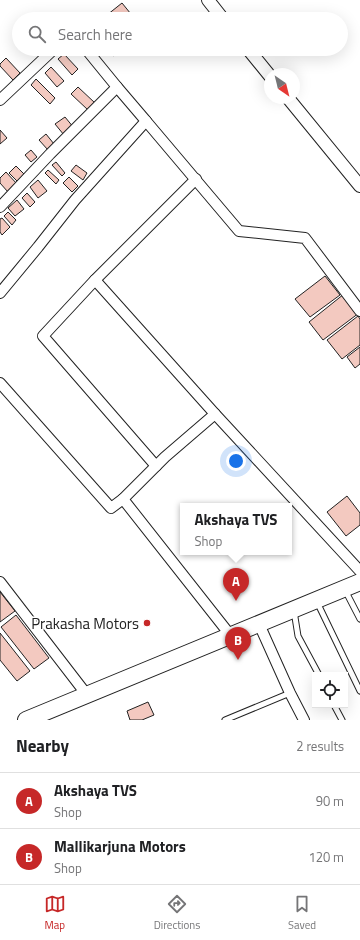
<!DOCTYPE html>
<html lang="en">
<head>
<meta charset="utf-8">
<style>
	body { margin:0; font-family:"Titillium Web",sans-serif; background:#f6f6f6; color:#202124 }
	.controls { position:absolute; right:12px; bottom:12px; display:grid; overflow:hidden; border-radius:0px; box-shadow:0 4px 16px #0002 }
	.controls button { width:36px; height:36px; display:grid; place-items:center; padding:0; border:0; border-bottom:1px solid #e0e0e0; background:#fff; color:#202124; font:20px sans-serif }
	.compass { position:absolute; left:264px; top:68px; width:36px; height:36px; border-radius:50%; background:#fff; box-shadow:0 4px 16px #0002; rotate:145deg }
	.you { position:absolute; left:236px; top:461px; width:14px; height:14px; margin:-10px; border:3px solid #fff; border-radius:50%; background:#1a73e8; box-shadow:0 0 0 6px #1a73e833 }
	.badge { display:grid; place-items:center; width:26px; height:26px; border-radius:50%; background:#c62828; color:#fff; font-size:13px; font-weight:700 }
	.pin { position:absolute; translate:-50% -33px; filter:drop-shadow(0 1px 2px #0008) }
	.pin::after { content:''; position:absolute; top:21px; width:14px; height:12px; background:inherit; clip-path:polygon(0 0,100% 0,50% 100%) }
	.popup { position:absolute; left:180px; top:503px; width:112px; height:52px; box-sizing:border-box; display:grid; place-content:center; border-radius:0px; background:#fff; filter:drop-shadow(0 1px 3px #0005); font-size:13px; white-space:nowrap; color:#757577 }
	.popup b { font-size:15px; color:#202124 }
	.popup::after { content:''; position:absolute; left:50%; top:100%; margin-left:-8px; border:8px solid transparent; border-top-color:#fff }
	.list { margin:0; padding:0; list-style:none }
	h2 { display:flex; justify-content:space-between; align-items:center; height:52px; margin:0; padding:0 16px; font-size:17px }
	h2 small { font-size:13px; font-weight:400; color:#757577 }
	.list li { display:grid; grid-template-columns:26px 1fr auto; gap:12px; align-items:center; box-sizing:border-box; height:56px; padding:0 16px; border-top:1px solid #e0e0e0 }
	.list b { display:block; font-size:15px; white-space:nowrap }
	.list p { margin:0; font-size:13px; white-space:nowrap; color:#757577 }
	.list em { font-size:13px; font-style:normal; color:#757577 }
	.icon { flex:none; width:22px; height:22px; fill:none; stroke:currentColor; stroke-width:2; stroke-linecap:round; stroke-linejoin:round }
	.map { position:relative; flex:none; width:360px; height:720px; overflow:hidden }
	.search { position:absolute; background:#fff; box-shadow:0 4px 16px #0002; left:12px; right:12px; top:12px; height:44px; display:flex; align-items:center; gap:10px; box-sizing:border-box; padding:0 14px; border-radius:22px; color:#757577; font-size:15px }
	.sheet { height:164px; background:#fff }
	nav { display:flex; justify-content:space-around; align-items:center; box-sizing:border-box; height:56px; border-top:1px solid #e0e0e0; background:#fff; font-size:11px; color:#757577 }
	nav a { display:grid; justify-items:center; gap:2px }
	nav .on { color:#c62828 }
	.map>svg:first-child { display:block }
</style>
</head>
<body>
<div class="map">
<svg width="360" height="720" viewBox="0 0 360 720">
	<rect width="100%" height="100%" fill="#fff"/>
	<!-- building -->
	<g fill="#f3c9c0" stroke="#222">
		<polygon points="122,3 135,19 102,19"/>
		<polygon points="107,49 122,49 113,56"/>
		<polygon points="64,54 78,69 72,75 58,59"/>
		<polygon points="6,58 20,73 13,80 0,66 0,64"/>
		<polygon points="51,67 64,81 57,87 45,73"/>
		<polygon points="36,79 55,98 50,104 31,85"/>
		<polygon points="78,87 95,103 88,110 71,94"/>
		<polygon points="65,117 74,128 64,135 55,124"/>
		<polygon points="0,130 7,138 0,144"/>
		<polygon points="46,134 54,144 48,150 39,140"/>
		<polygon points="31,150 37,157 31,162 25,155"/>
		<polygon points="56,162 65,173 62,176 52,165"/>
		<polygon points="76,165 87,173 83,180 71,171"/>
		<polygon points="16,166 24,174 17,181 9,173"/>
		<polygon points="48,170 59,180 56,184 45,173"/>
		<polygon points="6,172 17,184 8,192 0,183 0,178"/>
		<polygon points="69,177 78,186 72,192 63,183"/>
		<polygon points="38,180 47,191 38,198 30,187"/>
		<polygon points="27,193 35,202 30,207 22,198"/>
		<polygon points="17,200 24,209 15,216 8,208"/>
		<polygon points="8,212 16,220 12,225 4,216"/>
		<polygon points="2,218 10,227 2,235 0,232 0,219"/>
		<polygon points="325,276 340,295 310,317 295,299"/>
		<polygon points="344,294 359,313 323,340 309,322"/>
		<polygon points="358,316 360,319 360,345 342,359 327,340"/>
		<polygon points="360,347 360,364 355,368 347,357"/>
		<polygon points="347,496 360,513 360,525 346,536 327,512"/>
		<polygon points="0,592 15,611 0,622"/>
		<polygon points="16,615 49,658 34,669 1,627"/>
		<polygon points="0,633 30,671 17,681 0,660"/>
		<polygon points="148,702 154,715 142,720 130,720 127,711"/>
	</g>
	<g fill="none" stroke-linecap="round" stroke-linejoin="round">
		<!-- service casing -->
		<g stroke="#222" stroke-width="7">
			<g id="service">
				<polyline points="345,590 360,619"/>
				<polyline points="317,602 360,691"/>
				<polyline points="294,611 298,636 319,675"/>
				<polyline points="334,705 342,720"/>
				<polyline points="225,720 290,693"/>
			</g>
		</g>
		<!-- minor casing -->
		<g stroke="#222" stroke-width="12">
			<g id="minor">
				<polyline points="0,100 54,49"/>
				<polyline points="146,121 239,231 305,238 360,311"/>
				<polyline points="196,179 95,280 215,414 360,571"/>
				<polyline points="0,207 50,154 117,87 86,49"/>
				<polyline points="95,280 43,336 156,466"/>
				<polyline points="0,293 38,247 75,200 146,121 117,87"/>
				<polyline points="0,383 111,508 123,499 231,636"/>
				<polyline points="123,499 165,457 215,414"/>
				<polyline points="0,582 87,695"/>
				<polyline points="259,624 290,693 304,720"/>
			</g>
		</g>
		<!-- tertiary casing -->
		<g stroke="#222" stroke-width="14">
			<g id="tertiary">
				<polyline points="208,0 223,19"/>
				<polyline points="248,49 270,76"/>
				<polyline points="288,98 360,186"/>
			</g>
		</g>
		<!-- primary casing -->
		<g stroke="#222" stroke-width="18">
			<polyline id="primary" points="26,720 360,582"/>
		</g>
		<!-- service -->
		<use href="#service" stroke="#fff" stroke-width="5"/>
		<!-- minor -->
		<use href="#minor" stroke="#fff" stroke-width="10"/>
		<!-- tertiary -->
		<use href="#tertiary" stroke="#fff" stroke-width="12"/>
		<!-- primary -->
		<use href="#primary" stroke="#fff" stroke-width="16"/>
	</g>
	<!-- markers -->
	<circle fill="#c62828" stroke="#fff" stroke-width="1.5" cx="147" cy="623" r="4"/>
	<g text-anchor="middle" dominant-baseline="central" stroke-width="3" stroke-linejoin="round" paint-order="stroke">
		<!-- poi labels -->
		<g font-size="15" fill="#222" stroke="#fff" text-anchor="end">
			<text x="139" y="623">Prakasha Motors</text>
		</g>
	</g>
</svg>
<div class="controls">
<button><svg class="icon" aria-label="locate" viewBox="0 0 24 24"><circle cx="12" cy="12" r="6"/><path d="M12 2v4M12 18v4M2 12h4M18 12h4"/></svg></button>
</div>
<svg class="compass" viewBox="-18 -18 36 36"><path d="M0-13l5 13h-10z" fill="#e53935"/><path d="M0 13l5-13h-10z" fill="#757577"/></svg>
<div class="you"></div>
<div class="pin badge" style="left:236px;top:601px">A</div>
<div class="popup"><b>Akshaya TVS</b>Shop</div>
<div class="pin badge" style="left:238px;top:660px">B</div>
<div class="search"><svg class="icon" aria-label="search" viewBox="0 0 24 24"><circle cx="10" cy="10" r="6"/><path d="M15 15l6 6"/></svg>Search here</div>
</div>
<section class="sheet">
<h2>Nearby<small>2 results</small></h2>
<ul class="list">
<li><span class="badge">A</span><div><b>Akshaya TVS</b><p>Shop</p></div><em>90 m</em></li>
<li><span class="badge">B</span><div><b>Mallikarjuna Motors</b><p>Shop</p></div><em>120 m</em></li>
</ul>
</section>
<nav>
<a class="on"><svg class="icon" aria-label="map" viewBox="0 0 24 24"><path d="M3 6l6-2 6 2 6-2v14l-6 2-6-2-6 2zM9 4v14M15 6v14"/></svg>Map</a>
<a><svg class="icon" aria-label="directions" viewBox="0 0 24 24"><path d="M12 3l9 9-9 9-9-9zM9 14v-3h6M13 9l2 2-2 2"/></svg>Directions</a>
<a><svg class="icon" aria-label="saved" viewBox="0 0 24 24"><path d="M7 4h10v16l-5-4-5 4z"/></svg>Saved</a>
</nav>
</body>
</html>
